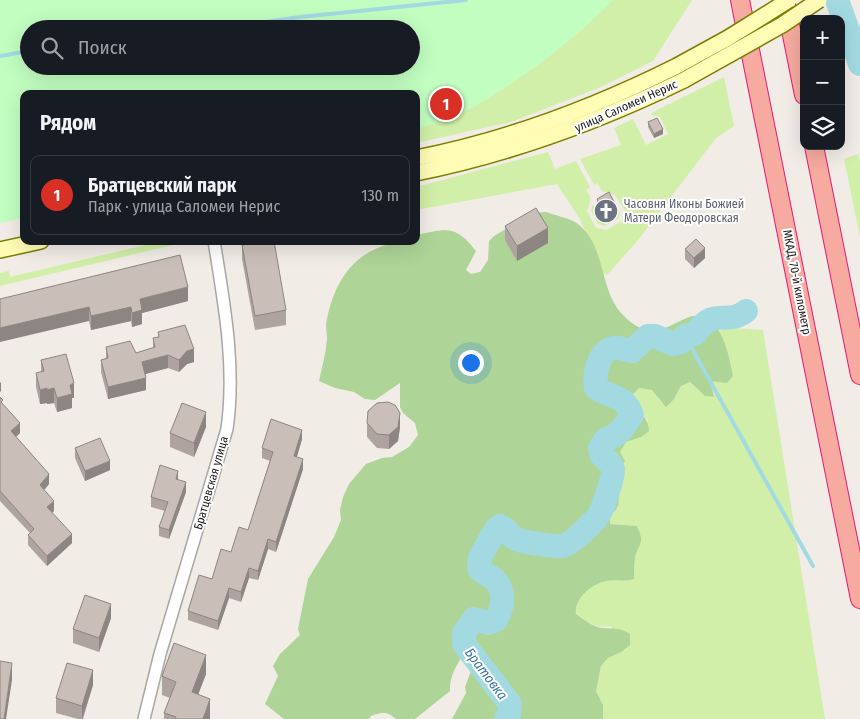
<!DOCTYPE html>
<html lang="ru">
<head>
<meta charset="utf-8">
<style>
	body { margin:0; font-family:"Fira Sans Condensed",sans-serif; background:#242831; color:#f1f3f6 }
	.controls { position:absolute; right:15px; top:15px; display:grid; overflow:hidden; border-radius:10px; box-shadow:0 5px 20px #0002 }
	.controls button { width:45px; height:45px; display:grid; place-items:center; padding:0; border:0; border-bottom:1px solid #363941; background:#171b24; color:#f1f3f6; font:25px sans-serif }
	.you { position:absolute; left:470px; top:362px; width:18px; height:18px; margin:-12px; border:4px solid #fff; border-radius:50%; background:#1a73e8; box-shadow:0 0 0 8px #1a73e833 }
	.badge { display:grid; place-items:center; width:32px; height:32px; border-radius:50%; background:#d93025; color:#fff; font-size:16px; font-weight:700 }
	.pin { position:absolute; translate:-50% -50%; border:2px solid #fff; box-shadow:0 1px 5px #0006 }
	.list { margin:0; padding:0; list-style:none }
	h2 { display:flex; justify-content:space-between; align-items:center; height:65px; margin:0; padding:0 20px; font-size:21px }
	h2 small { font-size:16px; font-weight:400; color:#9ea1a6 }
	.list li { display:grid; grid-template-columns:32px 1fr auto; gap:15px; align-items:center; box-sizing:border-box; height:80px; margin:0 10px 10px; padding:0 10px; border:1px solid #363941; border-radius:10px }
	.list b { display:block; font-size:19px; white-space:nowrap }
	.list p { margin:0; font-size:16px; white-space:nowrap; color:#9ea1a6 }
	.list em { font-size:16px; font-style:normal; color:#9ea1a6 }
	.icon { flex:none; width:28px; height:28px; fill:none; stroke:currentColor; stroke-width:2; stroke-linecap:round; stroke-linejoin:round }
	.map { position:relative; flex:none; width:860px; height:719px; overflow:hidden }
	.search { position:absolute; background:#171b24; box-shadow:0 5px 20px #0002; left:20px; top:20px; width:400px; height:55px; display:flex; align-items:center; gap:12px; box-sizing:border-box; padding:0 18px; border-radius:28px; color:#9ea1a6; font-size:19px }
	.panel { position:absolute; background:#171b24; box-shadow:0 5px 20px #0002; left:20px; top:90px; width:400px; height:155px; border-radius:10px }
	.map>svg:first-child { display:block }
</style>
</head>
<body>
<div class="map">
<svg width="860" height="719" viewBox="0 0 860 719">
	<rect width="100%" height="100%" fill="#f1ece6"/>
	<!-- grass -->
	<g fill="#d1efa8">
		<path d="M 613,0 L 692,0 L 653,61 L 601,87 L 511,122 L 416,143 L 416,129 C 430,124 447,121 460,114 C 515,85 569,44 613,0 Z"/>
		<polygon points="724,77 734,126 716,138 638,240 607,275 603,273 580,219 557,184 416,210 416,187 548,152 555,169 576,161 590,187 586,190 591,198 587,211 596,228 606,230 622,221 625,211 615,195 602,191 597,183 594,185 580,159 621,145 614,128 633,119 646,145 668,134 660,117 652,115 651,113"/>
		<polygon points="858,154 860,161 860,237 844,159"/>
		<polygon points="607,196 613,198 620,212 619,218 605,226 598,224 591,211 593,204 603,221 616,214"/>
		<polygon points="154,241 190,241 0,286 0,273 9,271 10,277 154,243"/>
		<path d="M 734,328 L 763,330 L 825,719 L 603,719 L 603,705 L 596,691 L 601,666 L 608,658 L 621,652 L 611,626 C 597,629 587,622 576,614 C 574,599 591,583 606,581 C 615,579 624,582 634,578 C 634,572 634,564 635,557 C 640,541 645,544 637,526 L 610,524 L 610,515 C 626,507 616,488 614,473 L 620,469 L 620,452 L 626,442 L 641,437 L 648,420 L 634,405 L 633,394 L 639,388 L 652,390 L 674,399 L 681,386 L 690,382 L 705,396 L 714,397 L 710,381 L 731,363 L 718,331 Z"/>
	</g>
	<!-- forest -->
	<path fill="#aed497" d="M 546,212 C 556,216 566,217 575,222 C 607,243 598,290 623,315 C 632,324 640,330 653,330 C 664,331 678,321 689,317 C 719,308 729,353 733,376 L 727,383 L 710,381 L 714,397 L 705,396 L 690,382 L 681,386 L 674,399 L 666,407 L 652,390 L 639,388 L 633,394 C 635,411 648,414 649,431 L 641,437 L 626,442 L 620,452 L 625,461 L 614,473 C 616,488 626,506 610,515 L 610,524 L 637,526 C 645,544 640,541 635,557 C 634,564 634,572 634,579 C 624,582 615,579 606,581 C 591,584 574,599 576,614 C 583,619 593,627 602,628 C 613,629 619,627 630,634 L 630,645 L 621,652 L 608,658 L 601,666 L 596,691 L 603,705 L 603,719 L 452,719 L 466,693 L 465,687 L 477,655 L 473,638 C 464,656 449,671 450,691 L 415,719 L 396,719 C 387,711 382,712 371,716 L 369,719 L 284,719 L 265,704 L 278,676 L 273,666 L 280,654 L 300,635 L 298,629 L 308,579 L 334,537 L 341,520 L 340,510 L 343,497 L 349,484 L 366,464 L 382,458 L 392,457 L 409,447 L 418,435 L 415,423 L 403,413 L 400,407 L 400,383 L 375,400 L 365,399 L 354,392 L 335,388 L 319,381 C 322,367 326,353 327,339 C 327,332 325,326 327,319 C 337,270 365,241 416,241 L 416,235 C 446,229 455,224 476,251 L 466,270 L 471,274 L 480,272 L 488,260 L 489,241 L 494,236 L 533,213 Z"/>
	<!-- park -->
	<path fill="#c1fec0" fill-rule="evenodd" d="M 0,0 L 613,0 C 569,44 515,85 460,114 C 447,121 430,124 416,129 L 416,94 L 24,94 L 24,218 L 0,223 ZM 29,29 L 411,29 L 411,66 L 29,66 Z"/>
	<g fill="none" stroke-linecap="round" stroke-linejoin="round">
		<!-- stream -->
		<g stroke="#a3dae2" stroke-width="4">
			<polyline points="216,29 300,17 466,0"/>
			<polyline points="0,56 29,51"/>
			<polyline points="685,336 813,566"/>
		</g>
		<!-- river -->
		<g stroke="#a3dae2" stroke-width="24">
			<polyline points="837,0 860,64"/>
			<path d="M 506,719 L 509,715 L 510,704 L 464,644 L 464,633 L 474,619 L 489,623 L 496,620 C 503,607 506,592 495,580 C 490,575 483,574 479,568 L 480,557 L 496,529 L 500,526 C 507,528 508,534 514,538 C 519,542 557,547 563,546 C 571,544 593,523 598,516 C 602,512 614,476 613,469 C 612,462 605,460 601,454 L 600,448 L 605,440 C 618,436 625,426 632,415 C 625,395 611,398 596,388 C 594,375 598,348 616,348 C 621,347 628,351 632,351 L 648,336 L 655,336 L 673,344 L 681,342 L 685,336 L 695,334 C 715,305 726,327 746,311"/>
		</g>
		<!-- minor casing -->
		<g stroke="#a7a7a7" stroke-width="14">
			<path id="minor" d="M 144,719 L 160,654 L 227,429 C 236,366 224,303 214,241"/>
		</g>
		<!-- secondary casing -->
		<g stroke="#7c7e00" stroke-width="18">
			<g id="secondary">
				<path d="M 416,158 C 508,140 593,108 677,66"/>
				<path d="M 416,173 C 510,154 598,122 684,80"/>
				<polyline points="0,250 41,241"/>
			</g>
		</g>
		<!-- trunk casing -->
		<g stroke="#ea1873" stroke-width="20">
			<g id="trunk">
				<polyline points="740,0 860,599"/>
				<polyline points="785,0 804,95"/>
				<polyline points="814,146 860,375"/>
			</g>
		</g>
		<!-- minor -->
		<use href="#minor" stroke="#fff" stroke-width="11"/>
		<!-- secondary -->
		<use href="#secondary" stroke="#fffcb6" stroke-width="15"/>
		<!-- trunk -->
		<use href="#trunk" stroke="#f6aaa0" stroke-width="18"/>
		<!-- secondary-bridge casing -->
		<g stroke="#7c7e00" stroke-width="18" stroke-linecap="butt">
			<g id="secondary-bridge">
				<polyline points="677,66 728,38 789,0"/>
				<polyline points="684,80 782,25 819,0"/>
			</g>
		</g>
		<!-- secondary-bridge -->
		<use href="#secondary-bridge" stroke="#fffcb6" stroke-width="15"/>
	</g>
	<!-- wall -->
	<g fill="#aea39e">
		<polygon points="648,122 663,134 654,138 648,127"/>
		<polygon points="597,199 615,213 603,220 597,208"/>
		<polygon points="505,226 548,243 517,261 505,240"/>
		<polygon points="242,245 286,310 286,325 255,330 242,259"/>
		<polygon points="685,249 705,258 694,268 685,259"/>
		<polygon points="0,299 188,301 142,313 142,324 132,327 131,321 91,330 89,321"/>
		<polygon points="158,332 194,362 187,364 179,372 168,368 145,374 146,390 108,399 101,372 101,360 106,358 106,347 136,353 153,348 153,338 158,337"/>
		<polygon points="41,360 74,398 72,398 72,408 57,412 54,403 47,404 47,403 40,404 36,387 36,373 41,372"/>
		<polygon points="0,397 3,405 20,433 16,437 49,484 44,490 54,511 52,512 72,543 47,566 28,545 28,535 30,533 0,501"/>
		<polygon points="367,423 400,427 398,441 389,449 377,448 367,437"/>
		<polygon points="206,427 194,457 170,447 170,433"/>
		<polygon points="302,439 297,457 303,469 276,552 268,549 258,580 249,578 241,602 229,598 218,630 188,620 188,611 248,530 270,461 262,458 262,448"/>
		<polygon points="75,448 110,470 85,481 75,458"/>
		<polygon points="178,480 186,492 169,539 159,536 159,527 165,511 151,507 151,497"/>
		<polygon points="111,618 99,652 73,643 73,629"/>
		<polygon points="206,674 198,694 210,718 210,719 164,719 164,713 170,698 162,695 162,676"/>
		<polygon points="93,685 83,719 78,719 56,713 56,698"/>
	</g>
	<!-- shaded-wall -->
	<g fill="#8d8581">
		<polygon points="663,129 663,134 654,138 654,134"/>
		<polygon points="615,204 615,213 603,220 603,210"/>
		<polygon points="548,228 548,243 517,261 517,246"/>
		<polygon points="705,248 705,258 694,268 694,258"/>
		<polygon points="188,287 188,301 142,313 142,324 132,327 132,313 140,299"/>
		<polygon points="89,307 89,321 0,342 0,328"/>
		<polygon points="131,307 131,321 91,330 91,316"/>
		<polygon points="194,349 194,362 187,364 179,372 179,360 187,351"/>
		<polygon points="168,355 168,368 142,375 142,362"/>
		<polygon points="146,378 146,390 108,399 108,387"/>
		<polygon points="1,382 1,391 0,392 0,383"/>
		<polygon points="74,383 74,398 72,398 72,408 57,412 57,398 70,385"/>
		<polygon points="47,388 47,403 40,404 40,390"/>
		<polygon points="54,388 54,403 47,404 47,390"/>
		<polygon points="206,412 206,427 194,457 194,443"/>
		<polygon points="400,413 400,427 398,441 389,449 389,435"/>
		<polygon points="20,423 20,433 11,441 11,431"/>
		<polygon points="302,430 302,439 294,466 294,456"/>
		<polygon points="303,459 303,469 276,552 276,542"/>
		<polygon points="110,461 110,470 85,481 85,471"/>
		<polygon points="178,471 178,480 176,479"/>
		<polygon points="49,474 49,484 40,495 40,485"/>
		<polygon points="186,482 186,492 169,539 169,530"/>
		<polygon points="54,501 54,511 47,517 47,507"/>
		<polygon points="72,534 72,543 47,566 47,556"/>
		<polygon points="268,539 268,549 258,580 258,571"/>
		<polygon points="249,568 249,578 241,602 241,592"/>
		<polygon points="229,588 229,598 218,630 218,621"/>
		<polygon points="111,604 111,618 99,652 99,638"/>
		<polygon points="206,655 206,674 192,711 192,692"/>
		<polygon points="12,663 12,680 6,719 4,719"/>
		<polygon points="93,670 93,685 82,719 82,706"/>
		<polygon points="210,699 210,719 203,719"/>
	</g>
	<!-- building -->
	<g fill="#cabeb8" stroke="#8d8581">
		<polygon points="657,118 663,129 654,134 648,122"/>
		<polygon points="609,192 615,204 603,210 597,199"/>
		<polygon points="536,208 548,228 517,246 505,226"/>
		<polygon points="696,239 705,248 694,258 685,249"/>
		<polygon points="263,241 274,241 286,310 255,316 242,245"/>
		<polygon points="180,255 188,287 140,299 142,310 132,313 131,307 91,316 89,307 0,328 0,299"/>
		<polygon points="185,325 194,349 187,351 179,360 168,355 142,362 146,378 108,387 101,360 108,358 106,347 130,341 136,353 155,347 153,338 159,337 158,332"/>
		<polygon points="66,354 74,383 70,385 72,394 57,398 54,388 47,390 47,388 40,390 36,373 44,371 41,360"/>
		<polygon points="0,397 3,400 1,402 20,423 11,431 49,474 40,485 54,501 47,507 72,534 47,556 28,535 34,529 0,491"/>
		<polygon points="388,402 395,405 400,413 398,427 389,435 377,434 367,423 368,411 377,403"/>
		<polygon points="182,403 206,412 194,443 170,433"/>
		<polygon points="271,419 302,430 294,456 303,459 276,542 268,539 258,571 249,568 241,592 229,588 218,621 188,611 199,575 212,579 221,549 231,552 239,527 248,530 273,452 262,448"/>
		<polygon points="100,438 110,461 85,471 75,448"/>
		<polygon points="160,465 178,471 176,479 186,482 169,530 159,527 168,502 151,497"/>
		<polygon points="85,595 111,604 99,638 73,629"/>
		<polygon points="174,643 206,655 192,692 210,699 203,719 175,719 176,717 164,713 176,682 162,676"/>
		<polygon points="0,661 12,663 4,719 0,719"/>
		<polygon points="67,663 93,670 82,706 56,698"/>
	</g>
	<!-- icons -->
	<defs>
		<g id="church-disc" transform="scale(1.25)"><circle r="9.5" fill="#6b7280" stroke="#fff"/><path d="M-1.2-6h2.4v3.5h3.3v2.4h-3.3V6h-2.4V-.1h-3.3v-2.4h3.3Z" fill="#fff"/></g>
	</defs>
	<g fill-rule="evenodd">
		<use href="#church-disc" x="606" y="211"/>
	</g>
	<g text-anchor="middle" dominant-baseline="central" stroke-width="4" stroke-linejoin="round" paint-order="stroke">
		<!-- street labels -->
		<g font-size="12" fill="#202020" stroke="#fff">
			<text transform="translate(626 106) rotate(-24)">улица Саломеи Нерис</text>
			<text transform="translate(797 282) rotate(79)">МКАД, 70-й километр</text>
			<text transform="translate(211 483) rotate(-74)">Братцевская улица</text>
		</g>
		<!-- worship labels -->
		<g font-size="12" fill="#5b616d" stroke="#fff" text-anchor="start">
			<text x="624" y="204">Часовня Иконы Божией<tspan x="624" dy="14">Матери Феодоровская</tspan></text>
		</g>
		<!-- water labels -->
		<g font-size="14" font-style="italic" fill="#3c77a0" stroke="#fff">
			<text transform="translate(486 674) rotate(53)">Братовка</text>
		</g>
	</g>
</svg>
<div class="controls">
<button>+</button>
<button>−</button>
<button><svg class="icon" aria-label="layers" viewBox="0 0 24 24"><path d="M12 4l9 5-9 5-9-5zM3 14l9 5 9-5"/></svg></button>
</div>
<div class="you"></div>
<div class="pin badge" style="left:446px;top:104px">1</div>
<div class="search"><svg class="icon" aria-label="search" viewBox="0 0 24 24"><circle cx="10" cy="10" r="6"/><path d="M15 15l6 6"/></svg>Поиск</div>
<section class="panel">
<h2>Рядом<small></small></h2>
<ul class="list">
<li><span class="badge">1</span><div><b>Братцевский парк</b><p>Парк · улица Саломеи Нерис</p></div><em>130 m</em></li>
</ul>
</section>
</div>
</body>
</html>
